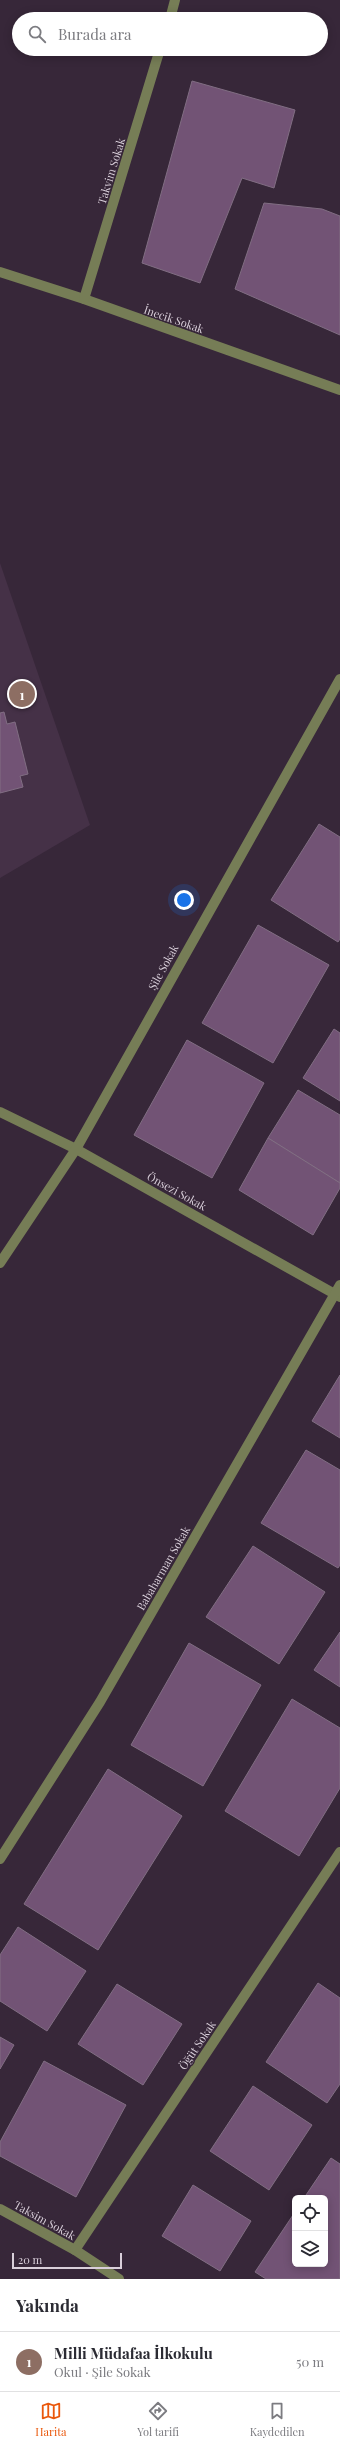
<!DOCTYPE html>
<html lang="tr">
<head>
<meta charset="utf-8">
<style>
	body { margin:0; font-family:"Playfair Display",serif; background:#f7f7f7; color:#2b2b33 }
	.controls { position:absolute; right:12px; bottom:12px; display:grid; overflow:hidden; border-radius:6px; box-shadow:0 2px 10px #0003 }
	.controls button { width:36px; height:36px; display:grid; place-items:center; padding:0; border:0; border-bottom:1px solid #e1e1e2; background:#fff; color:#2b2b33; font:20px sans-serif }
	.scale { position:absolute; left:12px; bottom:10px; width:110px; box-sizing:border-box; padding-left:4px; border:2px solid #d9cfda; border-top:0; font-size:11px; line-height:14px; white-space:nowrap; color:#d9cfda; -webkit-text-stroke:3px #372739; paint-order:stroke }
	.you { position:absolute; left:184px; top:900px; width:14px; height:14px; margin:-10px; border:3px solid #fff; border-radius:50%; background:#1a73e8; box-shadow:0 0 0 6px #1a73e833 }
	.badge { display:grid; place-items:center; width:26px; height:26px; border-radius:50%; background:#ea580c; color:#fff; font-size:13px; font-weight:700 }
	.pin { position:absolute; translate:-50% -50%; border:2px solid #fff; box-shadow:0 1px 4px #0006 }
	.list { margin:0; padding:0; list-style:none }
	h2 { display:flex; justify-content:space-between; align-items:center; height:52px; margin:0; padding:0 16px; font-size:17px }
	h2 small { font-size:13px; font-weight:400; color:#7c7c81 }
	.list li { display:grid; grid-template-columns:26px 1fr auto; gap:12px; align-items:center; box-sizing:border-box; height:60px; padding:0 16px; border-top:1px solid #e1e1e2 }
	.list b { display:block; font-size:15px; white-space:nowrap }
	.list p { margin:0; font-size:13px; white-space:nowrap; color:#7c7c81 }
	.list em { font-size:13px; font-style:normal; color:#7c7c81 }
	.icon { flex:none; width:22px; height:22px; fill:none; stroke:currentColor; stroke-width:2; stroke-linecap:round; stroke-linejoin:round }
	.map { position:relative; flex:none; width:340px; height:2279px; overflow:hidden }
	.search { position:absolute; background:#fff; box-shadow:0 2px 10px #0003; left:12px; right:12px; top:12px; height:44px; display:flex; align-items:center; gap:10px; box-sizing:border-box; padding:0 14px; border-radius:22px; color:#7c7c81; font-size:15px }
	.sheet { height:112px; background:#fff }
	nav { display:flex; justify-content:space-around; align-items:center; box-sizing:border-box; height:56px; border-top:1px solid #e1e1e2; background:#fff; font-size:11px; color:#7c7c81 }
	nav a { display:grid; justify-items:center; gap:2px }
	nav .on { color:#ea580c }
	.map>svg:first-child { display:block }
</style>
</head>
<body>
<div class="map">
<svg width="340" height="2279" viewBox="0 0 340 2279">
	<rect width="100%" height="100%" fill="#372739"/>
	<!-- built -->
	<polygon fill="#453147" points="0,563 90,825 0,878"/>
	<!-- building -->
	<g fill="#725375" stroke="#816e83">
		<polygon points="192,81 295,110 274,188 242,178 200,283 142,263"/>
		<polygon points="264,203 322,209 340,216 340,335 235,289"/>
		<polygon points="4,712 7,724 15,722 28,774 20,776 23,787 0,793 0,713"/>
		<polygon points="319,824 340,837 340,939 338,942 271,900"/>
		<polygon points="258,925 329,965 273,1063 202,1023"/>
		<polygon points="334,1029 340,1033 340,1101 303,1078"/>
		<polygon points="187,1040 264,1083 212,1178 134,1135"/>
		<polygon points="298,1090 340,1115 340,1183 268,1138"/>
		<polygon points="268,1138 340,1183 340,1188 313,1235 239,1190"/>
		<polygon points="340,1375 340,1438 312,1421"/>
		<polygon points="306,1450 340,1470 340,1565 338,1568 261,1523"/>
		<polygon points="253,1546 325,1592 279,1664 206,1617"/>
		<polygon points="340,1632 340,1687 314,1670"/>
		<polygon points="189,1643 261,1685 203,1786 131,1745"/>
		<polygon points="292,1699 340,1728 340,1788 299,1856 225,1811"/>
		<polygon points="108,1769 182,1816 98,1950 24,1904"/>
		<polygon points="18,1927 86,1971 47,2031 0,2001 0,1955"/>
		<polygon points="318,1983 340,1998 340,2084 327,2103 266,2062"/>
		<polygon points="117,1984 182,2024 143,2085 78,2044"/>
		<polygon points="0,2037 14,2045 0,2069"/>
		<polygon points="44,2061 126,2105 76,2197 0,2156 0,2142"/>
		<polygon points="253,2086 312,2125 269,2190 210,2151"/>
		<polygon points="331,2158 340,2164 340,2279 266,2279 255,2272 295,2212 295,2264 325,2264 325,2198 304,2198"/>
		<polygon points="193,2185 251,2221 220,2271 162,2236"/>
	</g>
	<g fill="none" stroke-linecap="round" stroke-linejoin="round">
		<!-- minor -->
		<g stroke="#767d56" stroke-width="10">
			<polyline points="170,19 175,0"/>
			<polyline points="0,272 84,299 340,390"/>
			<polyline points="84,299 160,49"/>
			<polyline points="0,1112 76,1149 340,1297"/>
			<polyline points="0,1263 76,1149 340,679"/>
			<polyline points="0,1859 100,1702 340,1285"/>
			<polyline points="0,2209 75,2250 119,2279"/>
			<polyline points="75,2250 340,1852"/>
		</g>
	</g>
	<g text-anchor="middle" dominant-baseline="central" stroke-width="3" stroke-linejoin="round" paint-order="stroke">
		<!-- street labels -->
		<g font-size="11" fill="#d9cfda" stroke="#372739">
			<text transform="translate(111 171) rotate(-73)">Takvim Sokak</text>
			<text transform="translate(174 319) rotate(19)">İnecik Sokak</text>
			<text transform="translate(163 967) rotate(-61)">Şile Sokak</text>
			<text transform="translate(177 1191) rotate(29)">Önsezi Sokak</text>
			<text transform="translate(163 1568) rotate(-60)">Babaharman Sokak</text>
			<text transform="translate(197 2045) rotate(-56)">Öğüt Sokak</text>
			<text transform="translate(45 2220) rotate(29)">Taksim Sokak</text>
		</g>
	</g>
</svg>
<div class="controls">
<button><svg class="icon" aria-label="locate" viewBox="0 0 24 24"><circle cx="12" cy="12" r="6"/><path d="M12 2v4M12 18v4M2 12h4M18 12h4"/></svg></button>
<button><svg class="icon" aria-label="layers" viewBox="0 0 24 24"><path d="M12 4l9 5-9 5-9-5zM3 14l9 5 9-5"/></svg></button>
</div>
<div class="scale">20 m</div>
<div class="you"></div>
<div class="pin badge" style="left:22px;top:694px;background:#8d6e63">1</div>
<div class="search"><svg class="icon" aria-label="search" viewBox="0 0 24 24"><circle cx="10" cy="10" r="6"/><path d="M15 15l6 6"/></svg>Burada ara</div>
</div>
<section class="sheet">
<h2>Yakında<small></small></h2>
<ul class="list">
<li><span class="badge" style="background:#8d6e63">1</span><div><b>Milli Müdafaa İlkokulu</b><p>Okul · Şile Sokak</p></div><em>50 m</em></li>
</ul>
</section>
<nav>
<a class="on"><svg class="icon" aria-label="map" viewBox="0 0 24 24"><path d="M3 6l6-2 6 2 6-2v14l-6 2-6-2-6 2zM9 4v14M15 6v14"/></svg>Harita</a>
<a><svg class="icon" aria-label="directions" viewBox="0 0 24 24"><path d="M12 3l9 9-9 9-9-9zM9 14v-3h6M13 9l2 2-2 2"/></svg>Yol tarifi</a>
<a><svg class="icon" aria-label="saved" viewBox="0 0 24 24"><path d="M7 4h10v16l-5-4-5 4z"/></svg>Kaydedilen</a>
</nav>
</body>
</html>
